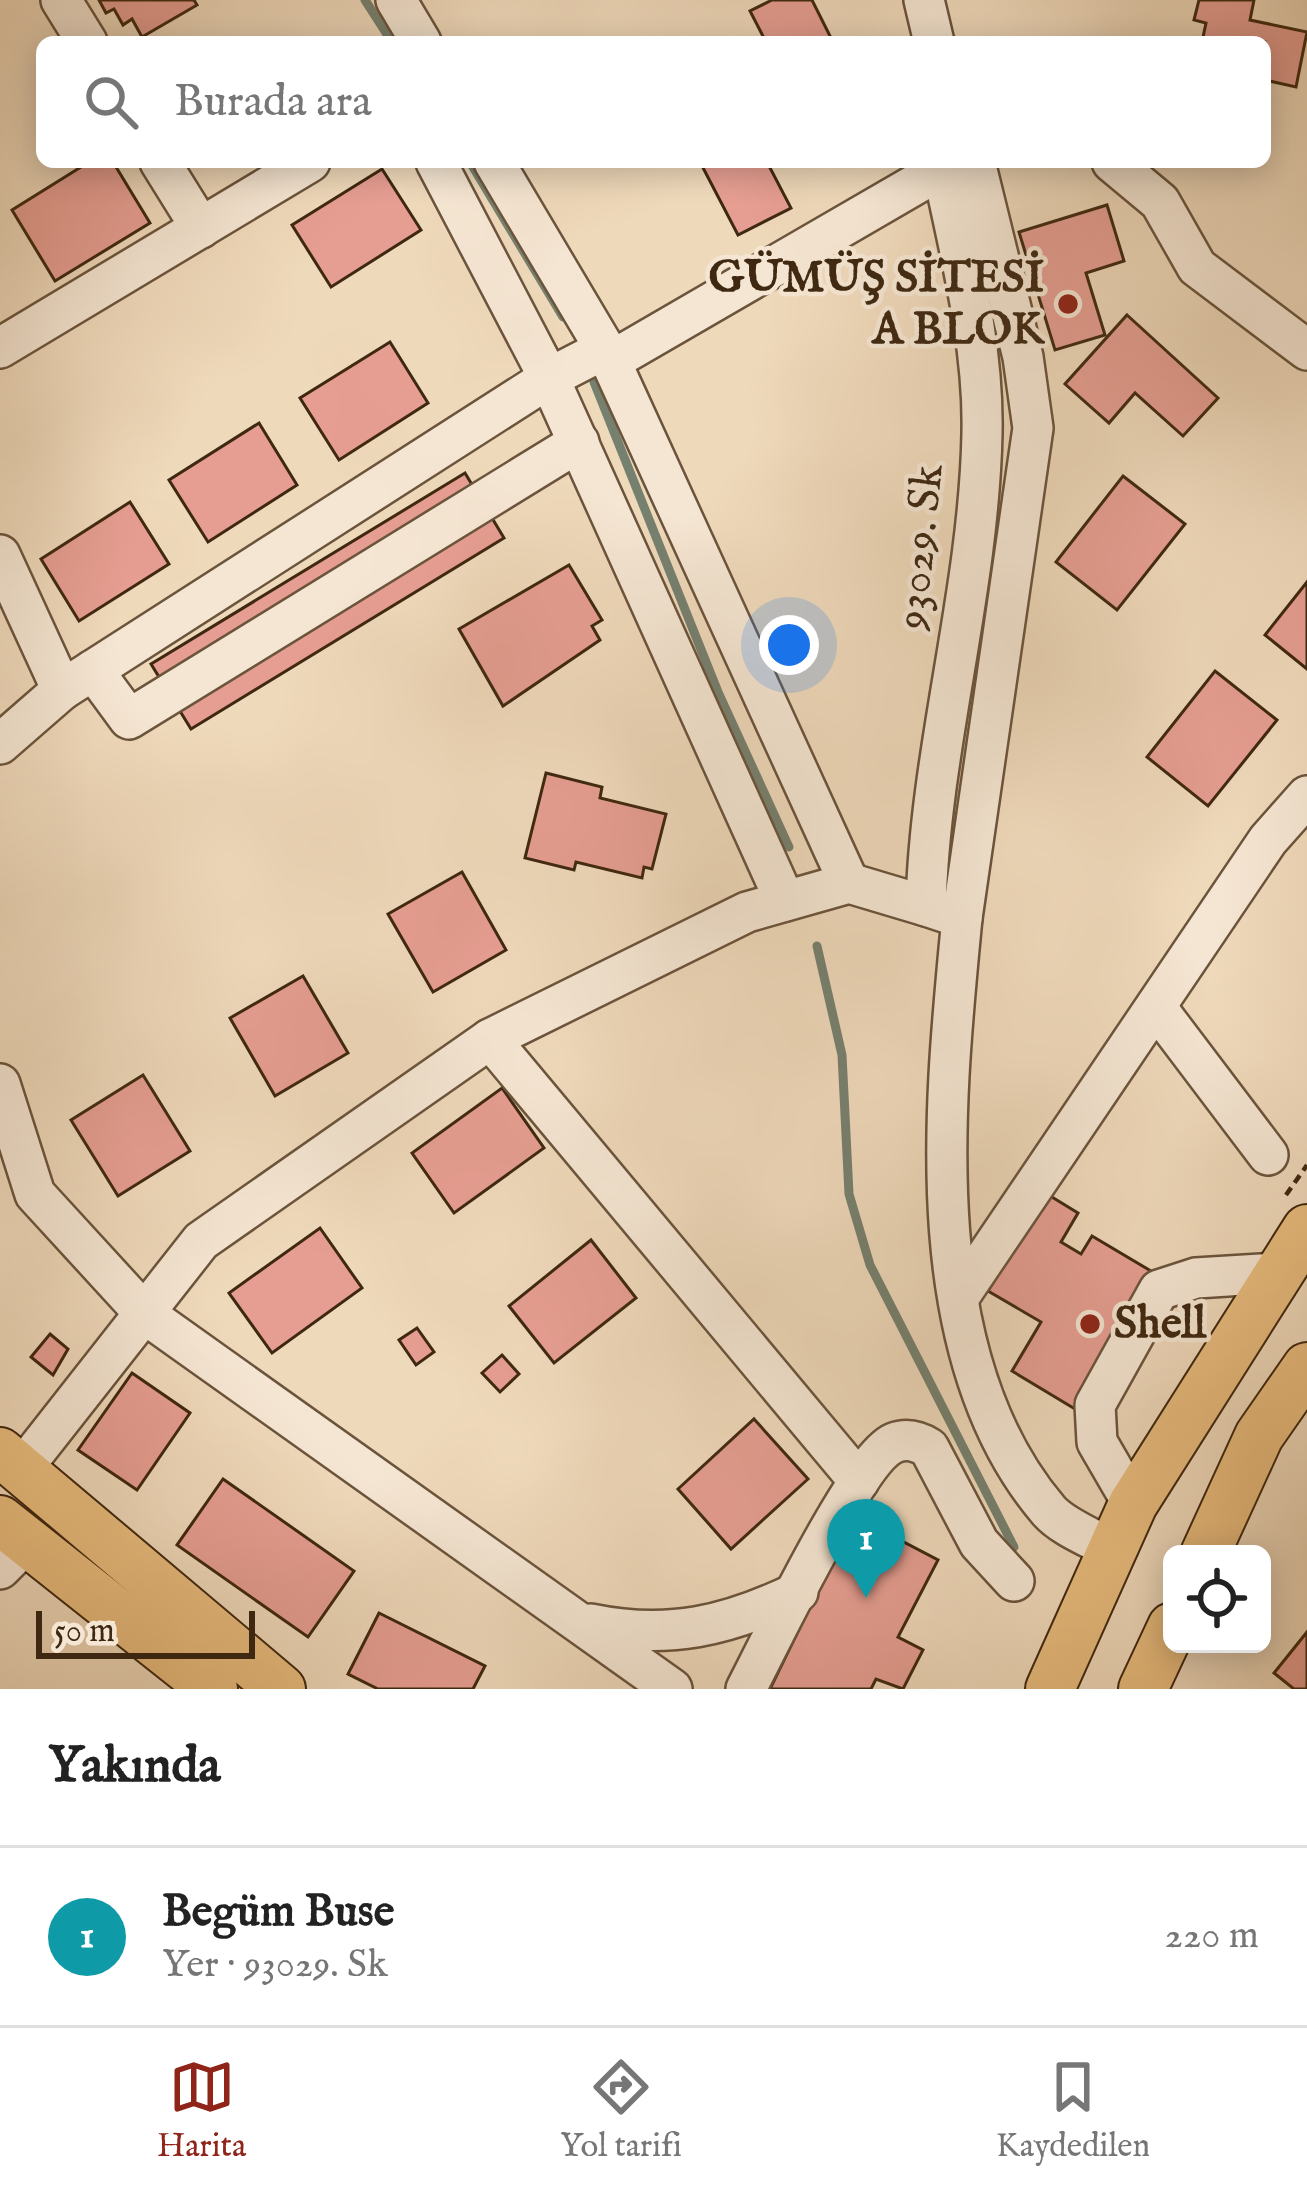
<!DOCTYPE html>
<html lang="tr">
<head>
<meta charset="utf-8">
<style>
	body { margin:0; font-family:"IM FELL English",serif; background:#f6f6f6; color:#222 }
	.controls { position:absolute; right:36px; bottom:36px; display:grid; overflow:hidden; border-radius:18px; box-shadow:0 6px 30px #0003 }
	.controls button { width:108px; height:108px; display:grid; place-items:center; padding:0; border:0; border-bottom:3px solid #e0e0e0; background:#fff; color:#222; font:60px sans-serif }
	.scale { position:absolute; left:36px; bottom:30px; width:219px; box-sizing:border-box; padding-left:12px; border:6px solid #3f2811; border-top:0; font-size:33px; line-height:42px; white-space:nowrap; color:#3f2811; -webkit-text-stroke:9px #f5e6d3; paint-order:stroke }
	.you { position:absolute; left:789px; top:645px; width:42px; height:42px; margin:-30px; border:9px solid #fff; border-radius:50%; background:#1a73e8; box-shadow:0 0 0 18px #1a73e833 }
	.badge { display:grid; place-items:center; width:78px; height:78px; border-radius:50%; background:#8f2418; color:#fff; font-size:39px; font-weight:700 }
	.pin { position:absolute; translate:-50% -99px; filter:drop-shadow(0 3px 6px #0008) }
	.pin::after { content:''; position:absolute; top:63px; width:42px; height:36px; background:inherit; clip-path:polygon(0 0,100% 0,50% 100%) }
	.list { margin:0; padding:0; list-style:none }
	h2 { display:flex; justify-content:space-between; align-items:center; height:156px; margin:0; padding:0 48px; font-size:51px }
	h2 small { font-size:39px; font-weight:400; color:#767676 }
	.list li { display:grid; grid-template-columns:78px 1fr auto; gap:36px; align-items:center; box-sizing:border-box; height:180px; padding:0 48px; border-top:3px solid #e0e0e0 }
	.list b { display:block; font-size:45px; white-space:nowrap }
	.list p { margin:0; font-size:39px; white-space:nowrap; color:#767676 }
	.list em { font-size:39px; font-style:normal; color:#767676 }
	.icon { flex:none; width:66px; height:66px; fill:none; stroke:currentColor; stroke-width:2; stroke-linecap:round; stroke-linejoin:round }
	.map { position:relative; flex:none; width:1307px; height:1689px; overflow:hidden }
	.search { position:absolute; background:#fff; box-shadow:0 6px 30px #0003; left:36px; right:36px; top:36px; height:132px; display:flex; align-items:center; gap:30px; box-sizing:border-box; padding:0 42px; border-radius:18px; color:#767676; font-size:45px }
	.sheet { height:336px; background:#fff }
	nav { display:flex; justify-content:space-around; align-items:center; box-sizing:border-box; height:168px; border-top:3px solid #e0e0e0; background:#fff; font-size:33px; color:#767676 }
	nav a { display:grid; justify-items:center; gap:6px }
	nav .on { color:#8f2418 }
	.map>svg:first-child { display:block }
</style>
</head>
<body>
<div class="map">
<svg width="1307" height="1689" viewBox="0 0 1307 1689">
	<rect width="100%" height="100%" fill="#efd9bb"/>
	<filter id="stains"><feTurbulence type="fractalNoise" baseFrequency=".00167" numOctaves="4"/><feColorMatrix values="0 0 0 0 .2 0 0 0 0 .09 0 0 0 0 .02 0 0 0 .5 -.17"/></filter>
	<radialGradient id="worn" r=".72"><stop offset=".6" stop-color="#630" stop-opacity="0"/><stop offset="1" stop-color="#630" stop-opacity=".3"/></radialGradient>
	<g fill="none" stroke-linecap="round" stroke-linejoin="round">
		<!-- stream -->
		<g stroke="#76806f" stroke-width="9">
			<polyline points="365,0 392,42"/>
			<polyline points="470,162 563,317"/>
			<polyline points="594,382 718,692 789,847"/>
			<polyline points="817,946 842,1055 849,1194 870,1265 1014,1547"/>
		</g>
	</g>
	<!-- building -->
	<g fill="#e69e92" stroke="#3f2811" stroke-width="3">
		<polygon points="99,0 194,0 197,5 142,37 132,19 123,25 114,9 106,13"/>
		<polygon points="772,0 812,0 833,42 766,42 750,11"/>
		<polygon points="1199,0 1254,0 1250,20 1307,32 1296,87 1265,80 1265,42 1202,42 1206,23 1194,20"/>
		<polygon points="89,162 113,162 150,223 55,281 12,210"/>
		<polygon points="700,162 767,162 791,208 738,235"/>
		<polygon points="382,169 421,230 331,287 292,225"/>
		<polygon points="1107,205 1124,261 1086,273 1105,335 1055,350 1019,232"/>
		<polygon points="1127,315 1218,398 1183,436 1135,393 1109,423 1065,384"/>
		<polygon points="390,342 428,403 339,460 300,398"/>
		<polygon points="259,423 297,485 208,542 169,480"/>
		<polygon points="465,473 504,538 191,729 151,664"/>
		<polygon points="1123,476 1185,524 1117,610 1056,562"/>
		<polygon points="130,502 169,564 79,621 41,559"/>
		<polygon points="569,565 602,620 592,626 600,640 503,706 459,629"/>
		<polygon points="1307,582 1307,669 1265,635"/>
		<polygon points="1215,671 1277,720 1208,806 1147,757"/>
		<polygon points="546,773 602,787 600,798 666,814 652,869 644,867 642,878 576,862 574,870 525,858"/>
		<polygon points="462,872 506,950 433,992 388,914"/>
		<polygon points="303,976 348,1053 275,1096 230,1018"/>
		<polygon points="143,1075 190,1151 118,1196 71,1120"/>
		<polygon points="502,1088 544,1148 454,1213 412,1153"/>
		<polygon points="1047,1194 1078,1213 1061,1242 1081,1254 1092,1236 1156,1274 1075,1409 1012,1371 1041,1322 988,1291"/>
		<polygon points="320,1228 362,1288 272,1353 229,1293"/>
		<polygon points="591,1240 636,1298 554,1363 509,1306"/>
		<polygon points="417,1328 434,1352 416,1365 399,1340"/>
		<polygon points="50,1334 68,1349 53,1375 31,1357"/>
		<polygon points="502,1355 519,1374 500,1392 482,1373"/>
		<polygon points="132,1373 190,1413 137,1490 78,1450"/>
		<polygon points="754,1419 808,1479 731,1549 678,1489"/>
		<polygon points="223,1479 354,1571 308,1637 177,1545"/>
		<polygon points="854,1516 938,1560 898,1637 923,1650 903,1689 876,1679 871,1689 770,1689"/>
		<polygon points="379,1613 485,1666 473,1689 378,1689 348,1674"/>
		<polygon points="1307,1632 1307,1689 1294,1689 1274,1673"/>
	</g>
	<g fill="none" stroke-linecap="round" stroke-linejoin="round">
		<!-- minor casing -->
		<g stroke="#6b543c" stroke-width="44">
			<g id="minor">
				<polyline points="61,0 87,42"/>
				<polyline points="396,0 421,42"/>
				<polyline points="924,0 934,42"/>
				<polyline points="160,162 201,228"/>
				<polyline points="436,162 549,378 785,901"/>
				<polyline points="494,162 605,349"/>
				<path d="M 941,162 C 959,251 984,342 982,433 C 979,592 930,748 926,906 L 962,918 C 944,1104 917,1357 1049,1511 C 1063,1527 1092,1538 1111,1549"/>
				<polyline points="1112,162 1160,202 1197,267 1307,350"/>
				<polyline points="0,348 310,162"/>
				<polyline points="611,361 942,169"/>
				<polyline points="0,555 62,690"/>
				<polyline points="93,670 129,719 579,442"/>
				<polyline points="0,744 62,690 549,378 605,349 849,883"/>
				<polyline points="962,918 1033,428 1023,357 975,162"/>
				<polyline points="1156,1007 1268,1155"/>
				<polyline points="490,1039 859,1481"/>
				<polyline points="0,1084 35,1194 145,1314 672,1689"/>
				<polyline points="959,1297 1268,840 1307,796"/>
				<polyline points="21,1470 201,1241 490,1039 747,912 849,883 926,906"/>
				<polyline points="1133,1504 1097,1442 1095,1405 1159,1290 1196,1278 1275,1273"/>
				<polyline points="0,1569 28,1541"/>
				<path d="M 591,1624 C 668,1640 728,1626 798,1592"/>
				<path d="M 746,1689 C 769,1645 858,1458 894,1443 C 907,1438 918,1441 929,1448 L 979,1543 L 1014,1581"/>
			</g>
		</g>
		<!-- major casing -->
		<g stroke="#3f2811" stroke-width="52">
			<g id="major">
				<polyline points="0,1452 281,1689"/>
				<polyline points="0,1520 213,1689"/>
				<polyline points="1205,1554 1259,1436 1307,1367"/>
				<polyline points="1050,1689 1133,1504 1307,1229"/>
				<polyline points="1143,1689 1172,1627"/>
			</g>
		</g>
		<!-- path -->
		<polyline stroke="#3f2811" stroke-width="4.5" stroke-dasharray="9 6" stroke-linecap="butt" points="1286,1195 1307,1165"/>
		<!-- minor -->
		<use href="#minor" stroke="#f5e6d3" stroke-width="39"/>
		<!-- major -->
		<use href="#major" stroke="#e8bc7e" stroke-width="48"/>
	</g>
	<!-- markers -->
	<g fill="#8f2418" stroke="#f5e6d3" stroke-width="4.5">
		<circle cx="1068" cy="304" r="12"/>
		<circle cx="1090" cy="1324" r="12"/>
	</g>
	<g text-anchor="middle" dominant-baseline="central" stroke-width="9" stroke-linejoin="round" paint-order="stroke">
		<!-- poi labels -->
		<g font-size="45" font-weight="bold" fill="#3f2811" stroke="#f5e6d3" text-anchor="end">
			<text x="1044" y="278">GÜMÜŞ SİTESİ<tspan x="1044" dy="52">A BLOK</tspan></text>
			<text x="1114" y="1324" text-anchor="start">Shell</text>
		</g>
		<!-- street labels -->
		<g font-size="45" fill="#3f2811" stroke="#f5e6d3">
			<text transform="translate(921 547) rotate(-84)">93029. Sk</text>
		</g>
	</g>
	<rect width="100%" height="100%" filter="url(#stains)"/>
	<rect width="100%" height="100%" fill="url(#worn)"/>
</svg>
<div class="controls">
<button><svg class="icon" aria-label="locate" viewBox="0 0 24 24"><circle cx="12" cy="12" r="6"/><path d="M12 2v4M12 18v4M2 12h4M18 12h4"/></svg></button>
</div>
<div class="scale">50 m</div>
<div class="you"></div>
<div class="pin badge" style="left:866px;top:1598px;background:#0f9aa8">1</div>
<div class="search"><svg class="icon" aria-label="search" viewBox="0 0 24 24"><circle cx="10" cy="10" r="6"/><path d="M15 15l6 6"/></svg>Burada ara</div>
</div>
<section class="sheet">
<h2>Yakında<small></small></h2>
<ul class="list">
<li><span class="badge" style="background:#0f9aa8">1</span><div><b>Begüm Buse</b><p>Yer · 93029. Sk</p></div><em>220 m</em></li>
</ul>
</section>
<nav>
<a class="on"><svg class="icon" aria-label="map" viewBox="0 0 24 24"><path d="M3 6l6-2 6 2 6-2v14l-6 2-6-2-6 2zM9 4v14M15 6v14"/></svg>Harita</a>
<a><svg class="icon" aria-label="directions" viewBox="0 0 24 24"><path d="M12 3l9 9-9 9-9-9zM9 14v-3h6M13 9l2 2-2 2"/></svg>Yol tarifi</a>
<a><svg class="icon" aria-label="saved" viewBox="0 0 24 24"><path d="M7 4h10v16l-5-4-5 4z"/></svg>Kaydedilen</a>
</nav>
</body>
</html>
